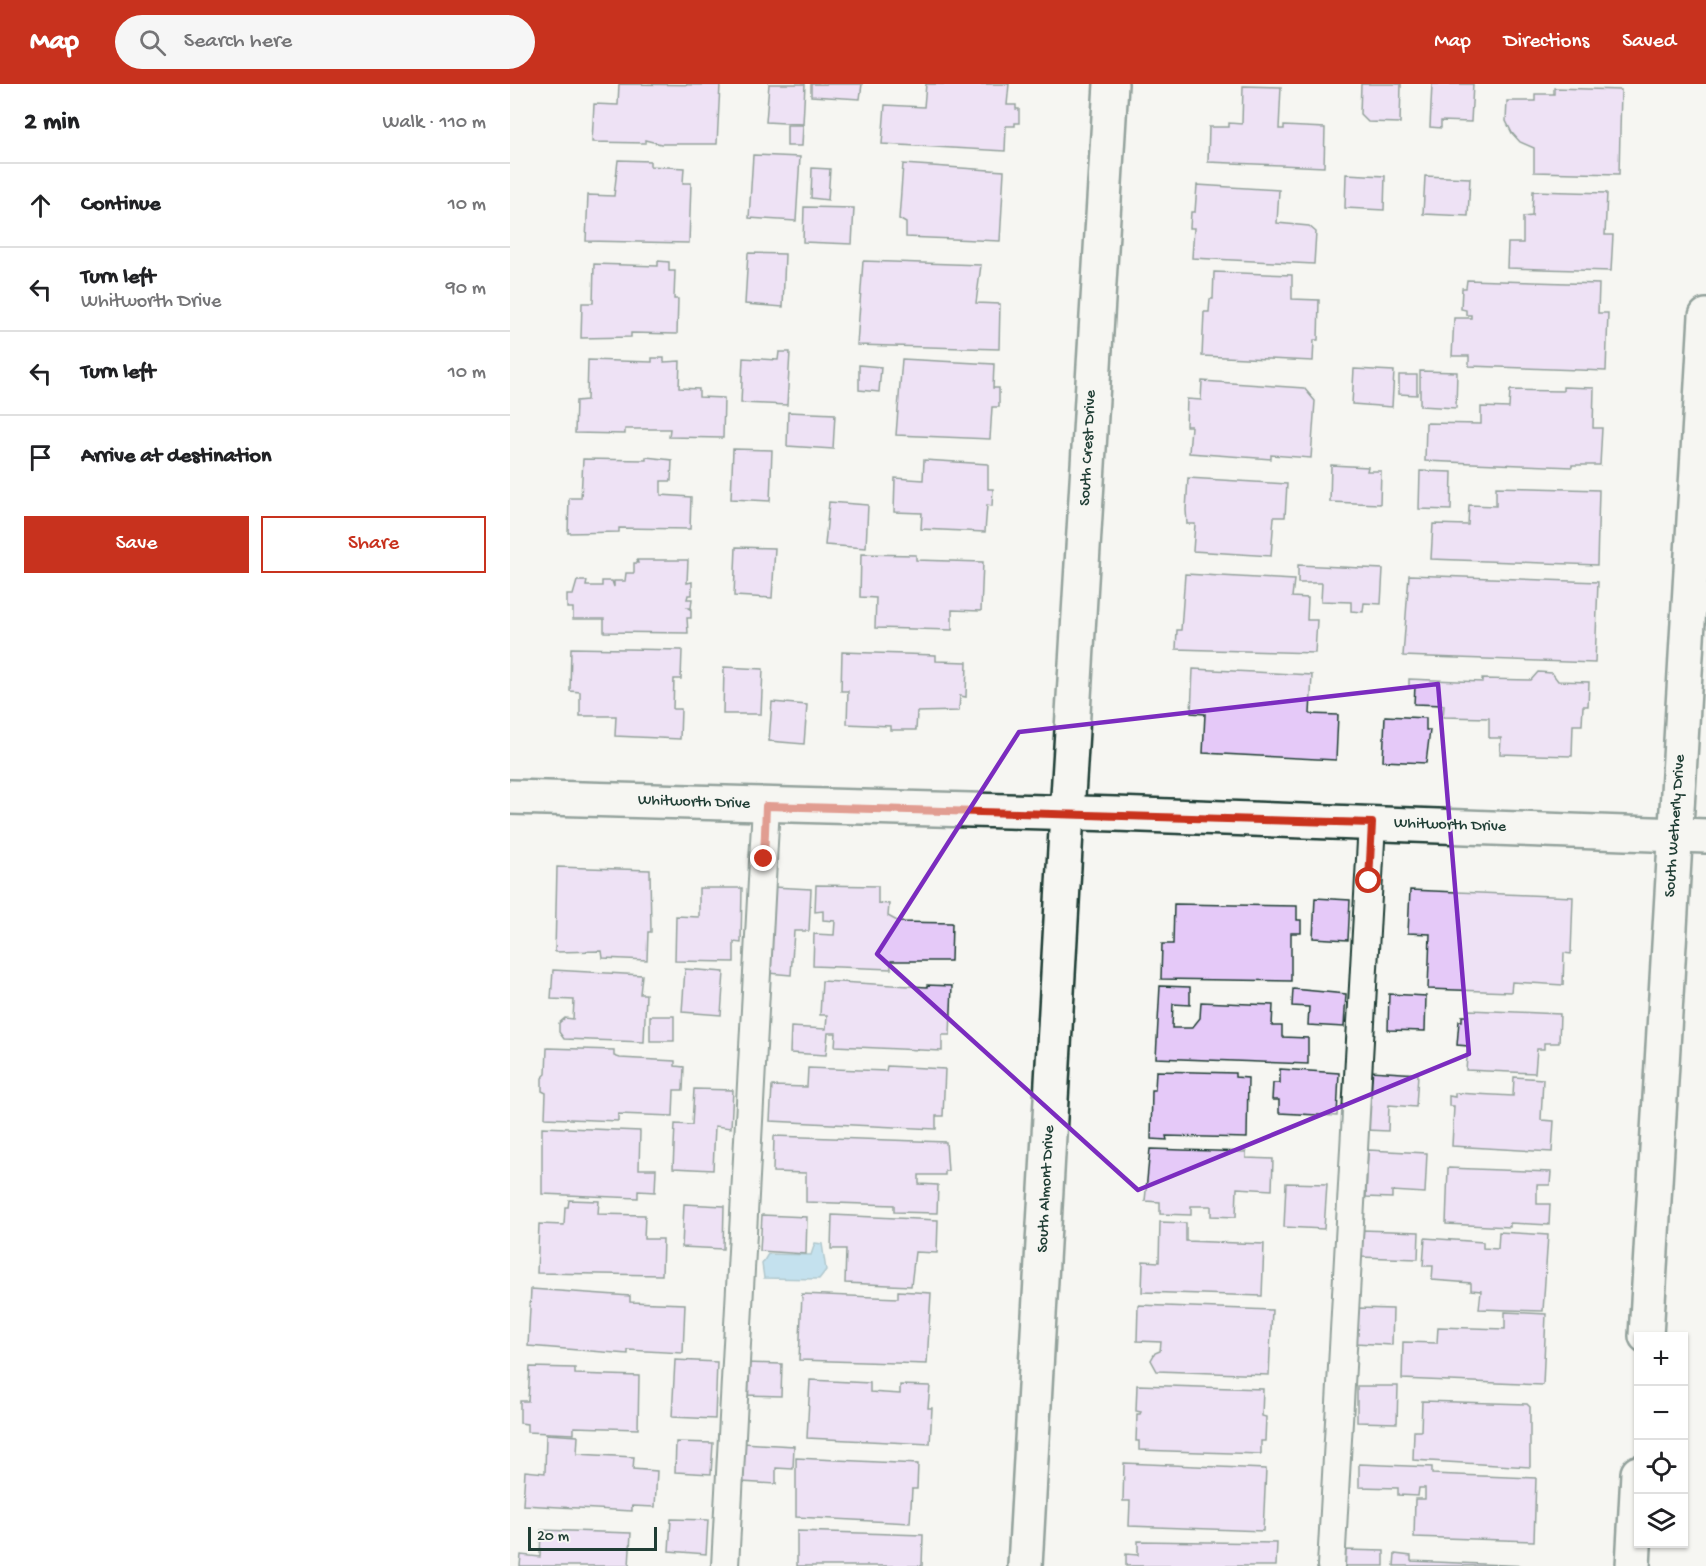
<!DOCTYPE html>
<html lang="en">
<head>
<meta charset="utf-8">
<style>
	body { margin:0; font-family:"Gochi Hand",sans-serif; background:#f6f6f6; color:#202124 }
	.controls { position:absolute; right:18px; bottom:18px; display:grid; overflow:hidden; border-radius:0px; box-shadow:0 2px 4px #0004 }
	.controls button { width:54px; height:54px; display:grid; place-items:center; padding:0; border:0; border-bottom:2px solid #e0e0e0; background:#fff; color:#202124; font:30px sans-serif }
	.scale { position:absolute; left:18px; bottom:15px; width:129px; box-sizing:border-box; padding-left:6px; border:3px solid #1f3d34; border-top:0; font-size:16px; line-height:21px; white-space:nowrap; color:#1f3d34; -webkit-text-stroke:4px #f6f6f2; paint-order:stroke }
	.stop { position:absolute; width:18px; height:18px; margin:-14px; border:4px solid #c8321e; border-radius:50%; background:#fff }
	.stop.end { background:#c8321e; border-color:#fff; box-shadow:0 2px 6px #0008 }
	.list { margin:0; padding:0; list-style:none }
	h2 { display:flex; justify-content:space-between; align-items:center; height:78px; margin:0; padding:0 24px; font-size:26px }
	h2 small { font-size:20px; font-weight:400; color:#757577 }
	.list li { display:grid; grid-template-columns:39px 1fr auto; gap:18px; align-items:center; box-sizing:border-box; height:84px; padding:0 24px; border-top:2px solid #e0e0e0 }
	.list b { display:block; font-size:22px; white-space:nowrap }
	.list p { margin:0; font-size:20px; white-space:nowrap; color:#757577 }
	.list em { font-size:20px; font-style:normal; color:#757577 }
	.actions { display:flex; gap:12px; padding:18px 24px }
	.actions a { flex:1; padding:14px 0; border:2px solid #c8321e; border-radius:0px; text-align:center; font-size:21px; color:#c8321e }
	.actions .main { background:#c8321e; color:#fff }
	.icon { flex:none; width:33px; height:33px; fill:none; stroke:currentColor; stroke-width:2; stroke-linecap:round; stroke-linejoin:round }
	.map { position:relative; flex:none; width:1196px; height:1482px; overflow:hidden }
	header { display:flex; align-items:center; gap:36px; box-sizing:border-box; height:84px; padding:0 30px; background:#c8321e; color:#fff }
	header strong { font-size:28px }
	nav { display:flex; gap:33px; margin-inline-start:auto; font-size:21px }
	.search { width:420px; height:54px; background:#f6f6f6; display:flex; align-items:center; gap:15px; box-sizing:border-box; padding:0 21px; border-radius:33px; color:#757577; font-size:22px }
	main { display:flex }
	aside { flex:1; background:#fff }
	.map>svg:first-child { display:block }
</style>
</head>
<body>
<header>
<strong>Map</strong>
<div class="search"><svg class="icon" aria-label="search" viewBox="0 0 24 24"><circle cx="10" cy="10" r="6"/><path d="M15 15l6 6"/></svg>Search here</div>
<nav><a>Map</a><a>Directions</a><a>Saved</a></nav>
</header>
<main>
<aside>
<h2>2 min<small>Walk · 110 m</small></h2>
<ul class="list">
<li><svg class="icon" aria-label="ahead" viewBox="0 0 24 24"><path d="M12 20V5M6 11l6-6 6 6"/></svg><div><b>Continue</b></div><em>10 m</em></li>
<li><svg class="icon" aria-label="left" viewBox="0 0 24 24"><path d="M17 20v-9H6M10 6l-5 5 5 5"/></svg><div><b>Turn left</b><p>Whitworth Drive</p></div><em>90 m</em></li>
<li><svg class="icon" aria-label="left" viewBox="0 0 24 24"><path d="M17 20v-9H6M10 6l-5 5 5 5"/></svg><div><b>Turn left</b></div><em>10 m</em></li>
<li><svg class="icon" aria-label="arrive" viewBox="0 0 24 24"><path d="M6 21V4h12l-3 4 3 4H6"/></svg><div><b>Arrive at destination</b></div></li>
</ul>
<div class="actions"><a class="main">Save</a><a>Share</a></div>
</aside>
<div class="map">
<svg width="1196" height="1482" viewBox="0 0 1196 1482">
	<rect width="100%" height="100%" fill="#f6f6f2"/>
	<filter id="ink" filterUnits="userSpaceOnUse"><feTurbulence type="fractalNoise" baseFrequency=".0167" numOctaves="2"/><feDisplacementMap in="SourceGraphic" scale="12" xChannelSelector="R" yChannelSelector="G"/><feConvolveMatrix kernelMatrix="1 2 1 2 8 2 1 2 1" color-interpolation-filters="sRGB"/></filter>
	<g filter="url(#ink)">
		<!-- water -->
		<polygon fill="#88c8e8" stroke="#5e90a0" stroke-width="1.5" points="305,1159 312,1160 316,1186 309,1195 254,1194 252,1180 258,1170 301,1171"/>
		<!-- building -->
		<g fill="#e5c9f8" stroke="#1f3d34" stroke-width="1.5">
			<polygon points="109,0 210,1 207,60 151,60 135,56 135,59 82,58 84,20 108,21"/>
			<polygon points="259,0 295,0 293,40 256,38"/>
			<polygon points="301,0 352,0 350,15 301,12"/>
			<polygon points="416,0 499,0 497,21 506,21 506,25 509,25 509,39 505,39 505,42 496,42 495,67 372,60 375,21 414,23"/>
			<polygon points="851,0 891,0 890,39 858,38 850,30"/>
			<polygon points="922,0 963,0 961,38 931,37 931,44 920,43"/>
			<polygon points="733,2 771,3 769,45 774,45 774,42 815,44 814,83 698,78 699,43 719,43 719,39 732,40"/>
			<polygon points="1044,4 1111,6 1109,90 1024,88 1024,64 1010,58 1002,49 996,37 997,17 1025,17 1025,10 1044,10"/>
			<polygon points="277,41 293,41 292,62 277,62"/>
			<polygon points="243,71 290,73 286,137 239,134"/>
			<polygon points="108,76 140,77 140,82 174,84 173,99 181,99 179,159 76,157 78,111 104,112"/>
			<polygon points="393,80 494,87 490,157 396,153 396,139 389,135"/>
			<polygon points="302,84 320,85 318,116 301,114"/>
			<polygon points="836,90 875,92 874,126 835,124"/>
			<polygon points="915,92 960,94 958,132 913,130"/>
			<polygon points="687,101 769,106 767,139 799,142 806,148 804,180 682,174 684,144 680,144 681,128 685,128"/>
			<polygon points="1023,107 1097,109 1095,151 1103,151 1101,187 997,184 998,159 1013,159 1013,133 1022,132"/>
			<polygon points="294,123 344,124 342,160 293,158"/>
			<polygon points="238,169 275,170 273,223 235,220"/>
			<polygon points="148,177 159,178 159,187 165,187 164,215 168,215 167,250 121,249 121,253 71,254 72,219 83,219 84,180 148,182"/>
			<polygon points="353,177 471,181 466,219 490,220 489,265 347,261"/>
			<polygon points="704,188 782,191 782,215 809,216 808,256 804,256 803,277 692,272 694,228 699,228 700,215 703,215"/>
			<polygon points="957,196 1089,200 1088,229 1098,229 1096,287 959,282 959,272 942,272 944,234 961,234 961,231 956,231 956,226 951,225 952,204 956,204"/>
			<polygon points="269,268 280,268 277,321 231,319 233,274 268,276"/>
			<polygon points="142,274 154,274 154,278 170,277 169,304 189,305 189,313 214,314 213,354 159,353 160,345 115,345 115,350 65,349 66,317 77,316 78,276 142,278"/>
			<polygon points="392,275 484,280 483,304 489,304 489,323 482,323 480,355 386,351"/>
			<polygon points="349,281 371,283 369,308 349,306"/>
			<polygon points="844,285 884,287 882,323 842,320"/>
			<polygon points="910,287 947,288 946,324 910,322"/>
			<polygon points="889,291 907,291 907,311 889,310"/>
			<polygon points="692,297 794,304 805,317 801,374 761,371 761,375 679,369 681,342 676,342 677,315 691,316"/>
			<polygon points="1053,303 1084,304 1083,344 1092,344 1090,381 1062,381 1062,383 915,377 916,339 971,340 971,323 999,324 1000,306 1053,307"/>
			<polygon points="278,328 325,330 323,365 277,362"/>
			<polygon points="223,365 262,366 260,417 221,415"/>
			<polygon points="136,373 162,376 161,397 151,397 151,411 181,413 180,445 109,444 109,448 58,449 59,414 71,414 73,375 136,376"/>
			<polygon points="414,376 478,380 478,405 483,405 482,422 477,421 475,448 411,445 412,429 384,428 385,394 413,396"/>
			<polygon points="821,381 858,383 857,387 871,387 870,420 820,418"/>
			<polygon points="910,387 942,388 941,426 909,425"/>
			<polygon points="678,394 777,400 775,433 764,433 761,472 683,467 685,440 677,440 676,426"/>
			<polygon points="986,403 1089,406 1087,481 921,475 923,440 958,441 959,421 986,422"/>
			<polygon points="319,418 358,421 356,464 315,461"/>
			<polygon points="226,463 265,464 262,514 224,512"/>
			<polygon points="351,470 406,471 406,476 473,478 471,527 442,526 442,546 365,544 366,514 350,513"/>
			<polygon points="127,476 178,476 177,499 182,498 182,511 178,511 177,515 182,515 181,524 178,524 181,526 181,534 177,534 178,549 94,548 94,535 63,535 63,524 57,524 57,511 63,511 67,497 77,497 76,502 92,502 92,497 102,497 104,503 104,497 115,497 116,489 124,489 124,479 128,479"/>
			<polygon points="788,481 873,485 871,520 854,519 853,528 841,527 841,518 811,517 812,499 788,499"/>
			<polygon points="675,490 784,496 782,513 798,514 797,536 807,536 805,569 666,565 667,546 671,546"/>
			<polygon points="899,491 1088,498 1085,579 893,572"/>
			<polygon points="61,564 172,566 171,595 164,595 163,625 171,625 170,655 105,652 106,632 70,632 70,608 60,607"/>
			<polygon points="332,568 426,571 426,577 457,578 456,613 450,612 449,627 407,628 406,646 380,646 380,642 337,640 338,607 331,607"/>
			<polygon points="214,583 253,585 251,630 213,630"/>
			<polygon points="683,585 802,591 800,630 828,631 826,676 693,669 695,630 681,629"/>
			<polygon points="1028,588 1042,589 1048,597 1079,598 1078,622 1073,622 1072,641 1063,641 1062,672 990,670 991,654 979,654 979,634 933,633 934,621 904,620 905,602 899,602 899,595 972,598 972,595 1021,596"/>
			<polygon points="262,618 297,621 294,660 259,657"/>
			<polygon points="875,632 916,634 916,646 920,646 916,679 873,677"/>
			<polygon points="47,783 140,786 141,848 138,848 137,876 93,874 92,867 45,868"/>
			<polygon points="306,801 368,802 368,819 379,820 378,832 389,838 442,839 441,877 381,877 381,885 303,882 304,850 324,851 325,837 313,836 313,827 305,828"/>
			<polygon points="263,803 301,805 299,847 284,847 281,891 258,889"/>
			<polygon points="189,804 232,804 231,859 224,858 224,878 165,877 166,832 189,833"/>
			<polygon points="900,806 1063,813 1061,870 1054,869 1053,901 1002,898 1001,908 918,905 920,850 898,849"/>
			<polygon points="805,814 840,816 838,856 803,854"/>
			<polygon points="664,820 787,822 787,836 791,836 791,849 781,849 781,897 651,895 652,860 663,860"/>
			<polygon points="175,885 214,888 211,931 172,928"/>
			<polygon points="43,886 132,891 130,910 136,910 134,958 54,955 49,948 49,939 55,934 63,935 64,916 41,915"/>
			<polygon points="312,897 417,903 417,901 442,902 440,951 432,951 432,967 325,962 326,949 318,949 316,971 280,969 281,943 316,945 317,931 310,931"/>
			<polygon points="650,902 680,903 680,921 663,920 662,944 682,944 690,934 691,918 763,921 762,942 772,942 772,953 798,954 798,980 646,974"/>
			<polygon points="783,905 836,910 834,943 798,941 799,923 782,922"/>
			<polygon points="879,910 916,912 915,947 878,946"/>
			<polygon points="959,926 1050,930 1049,959 1034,959 1034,965 1027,965 1025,989 956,986 958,962 947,961 949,937 952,937 952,932 958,932"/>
			<rect x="140" y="932" width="24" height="25"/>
			<polygon points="37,964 104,966 104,972 110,974 165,977 165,982 174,983 173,1006 164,1006 163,1032 108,1030 108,1037 35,1034 36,1009 32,1007 32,994 36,990"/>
			<polygon points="377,982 435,985 433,1032 426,1032 426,1045 260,1037 262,1002 297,1003 298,984 376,987"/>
			<polygon points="770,985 829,989 827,1032 769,1029 769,1016 762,1016 763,999 770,999"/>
			<polygon points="646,987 725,989 725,993 738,994 737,1054 656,1052 657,1056 641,1055 642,1006 645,1006"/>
			<polygon points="860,987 908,990 906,1023 879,1021 878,1047 856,1046"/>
			<polygon points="1004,993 1033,995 1031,1036 1044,1037 1042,1068 942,1062 944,1022 939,1022 939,1012 945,1013 945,1009 1003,1012"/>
			<polygon points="184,1005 223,1006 221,1044 205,1042 203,1086 163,1084 165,1040 182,1041"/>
			<polygon points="32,1043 130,1047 129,1085 146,1085 145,1108 128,1107 128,1114 32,1110"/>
			<polygon points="264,1052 436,1058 438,1087 435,1087 435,1091 409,1091 409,1100 428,1101 427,1129 384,1128 384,1121 296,1118 296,1089 263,1088"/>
			<polygon points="640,1065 736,1068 736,1074 763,1075 762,1106 727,1104 726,1133 701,1132 701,1122 681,1122 681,1131 650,1130 650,1118 635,1117"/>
			<polygon points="858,1066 917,1069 915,1109 882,1107 882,1114 856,1113"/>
			<polygon points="938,1084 1041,1088 1040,1101 1027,1101 1027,1120 1040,1120 1039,1141 1000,1139 1000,1143 936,1140"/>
			<polygon points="776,1099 817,1100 814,1145 774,1143"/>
			<polygon points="59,1116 89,1117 88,1130 135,1131 134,1155 153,1155 152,1191 27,1189 29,1140 54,1141 55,1123 58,1123"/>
			<polygon points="174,1120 214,1122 213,1165 172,1163"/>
			<polygon points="252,1131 297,1133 296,1170 250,1167"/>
			<polygon points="322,1131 428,1136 427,1169 405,1168 401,1202 335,1199 336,1165 321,1165"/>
			<polygon points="650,1138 676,1139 676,1157 754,1160 752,1212 632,1208 633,1177 649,1178"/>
			<polygon points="852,1146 909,1148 908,1175 850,1173"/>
			<polygon points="989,1148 1038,1151 1033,1227 969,1225 971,1207 961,1206 961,1199 922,1196 923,1182 913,1182 915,1154 973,1158 973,1164 988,1165"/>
			<polygon points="21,1205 120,1212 120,1218 175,1220 173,1269 118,1266 118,1270 18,1262"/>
			<polygon points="388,1207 421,1209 417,1280 289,1276 292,1210 388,1214"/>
			<polygon points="628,1221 762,1226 759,1291 647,1287 641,1276 645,1269 650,1267 651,1258 627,1257"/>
			<polygon points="847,1224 883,1225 882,1261 845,1259"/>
			<polygon points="995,1228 1036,1230 1033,1301 892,1295 893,1258 927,1259 928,1243 995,1245"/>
			<polygon points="165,1276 207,1278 205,1335 162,1333"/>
			<polygon points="235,1279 272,1280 271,1312 234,1311"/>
			<polygon points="20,1283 65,1284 65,1290 129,1292 128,1345 64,1343 64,1350 17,1348 17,1340 10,1339 10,1317 18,1317"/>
			<polygon points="300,1296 360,1299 360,1308 390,1310 390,1301 420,1302 418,1324 422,1324 420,1360 297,1354"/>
			<polygon points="627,1301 753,1305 752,1332 756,1333 755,1357 751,1357 751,1370 629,1366 629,1357 626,1357 627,1330 630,1330 631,1328 626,1327"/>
			<polygon points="847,1302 888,1302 887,1339 847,1338"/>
			<polygon points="912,1317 1017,1320 1020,1323 1020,1383 903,1376 904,1347 911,1347"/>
			<polygon points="36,1350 68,1352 67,1370 124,1373 123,1385 147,1387 145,1423 122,1422 122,1427 13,1421 15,1387 35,1389"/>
			<polygon points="166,1358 203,1359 201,1390 165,1388"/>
			<polygon points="233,1359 284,1362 283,1385 266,1384 266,1400 231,1398"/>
			<polygon points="286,1374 408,1380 407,1405 402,1405 400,1439 286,1433"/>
			<polygon points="614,1379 756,1385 753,1447 619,1442 620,1417 613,1417"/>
			<polygon points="849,1380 922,1383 922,1390 1026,1394 1024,1457 904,1453 905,1415 915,1415 915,1404 909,1404 908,1412 888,1411 888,1404 849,1403"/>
			<polygon points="161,1435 198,1436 196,1470 159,1467"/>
			<polygon points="31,1446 121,1449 119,1482 10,1482 11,1471 30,1473"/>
			<polygon points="287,1447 413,1451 412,1482 287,1482"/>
			<polygon points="628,1457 767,1459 766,1482 616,1482 616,1470 628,1471"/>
			<polygon points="834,1466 874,1467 874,1482 833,1482"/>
			<polygon points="885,1470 901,1472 901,1477 1019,1482 884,1482"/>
		</g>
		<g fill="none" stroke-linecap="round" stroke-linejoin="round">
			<!-- lane casing -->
			<g stroke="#1f3d34" stroke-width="30">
				<g id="lane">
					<polyline points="215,1482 256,722"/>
					<polyline points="821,1482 862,739"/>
				</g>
			</g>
			<!-- street casing -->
			<g stroke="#1f3d34" stroke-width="38">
				<g id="street">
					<polyline points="1136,1252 1196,232"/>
					<polyline points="515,1482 557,729 601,0"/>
					<polyline points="1123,1482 1128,1389"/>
				</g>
			</g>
			<!-- secondary casing -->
			<g stroke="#1f3d34" stroke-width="38">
				<polyline id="secondary" points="0,713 605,730 1196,752"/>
			</g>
			<!-- lane -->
			<use href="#lane" stroke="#f6f6f2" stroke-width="26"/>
			<!-- street -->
			<use href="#street" stroke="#f6f6f2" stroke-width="33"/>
			<!-- secondary -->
			<use href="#secondary" stroke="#f6f6f2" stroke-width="33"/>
		</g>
	</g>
	<g fill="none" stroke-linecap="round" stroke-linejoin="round" filter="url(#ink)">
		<!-- route -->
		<polyline stroke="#c8321e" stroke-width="8" points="254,775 256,722 862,739 859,797"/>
	</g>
	<!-- marked area -->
	<path d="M0 0H1196V1482H0ZM 928,600 L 959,970 L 628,1106 L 367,870 L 509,648 Z" fill="#f6f6f2" fill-opacity=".55" fill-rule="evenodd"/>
	<path fill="none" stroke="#7b2cbf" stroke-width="4.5" stroke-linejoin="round" d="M 928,600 L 959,970 L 628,1106 L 367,870 L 509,648 Z"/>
	<g text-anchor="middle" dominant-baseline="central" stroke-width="4.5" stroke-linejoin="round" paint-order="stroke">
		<!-- street labels -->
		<g font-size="16" fill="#1f3d34" stroke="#f6f6f2">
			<text transform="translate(579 364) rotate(-87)">South Crest Drive</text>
			<text transform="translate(184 719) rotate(2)">Whitworth Drive</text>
			<text transform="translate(940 742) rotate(2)">Whitworth Drive</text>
			<text transform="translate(1166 742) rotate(-86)">South Wetherly Drive</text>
			<text transform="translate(537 1105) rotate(-87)">South Almont Drive</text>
		</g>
	</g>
</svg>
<div class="controls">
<button>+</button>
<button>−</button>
<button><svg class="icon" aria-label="locate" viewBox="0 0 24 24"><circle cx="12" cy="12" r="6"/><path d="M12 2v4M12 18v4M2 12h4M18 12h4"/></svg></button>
<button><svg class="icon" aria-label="layers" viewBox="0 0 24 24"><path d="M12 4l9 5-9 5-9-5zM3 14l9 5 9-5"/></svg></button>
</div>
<div class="scale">20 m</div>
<div class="stop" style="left:859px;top:797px"></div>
<div class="stop end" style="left:254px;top:775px"></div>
</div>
</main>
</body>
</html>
